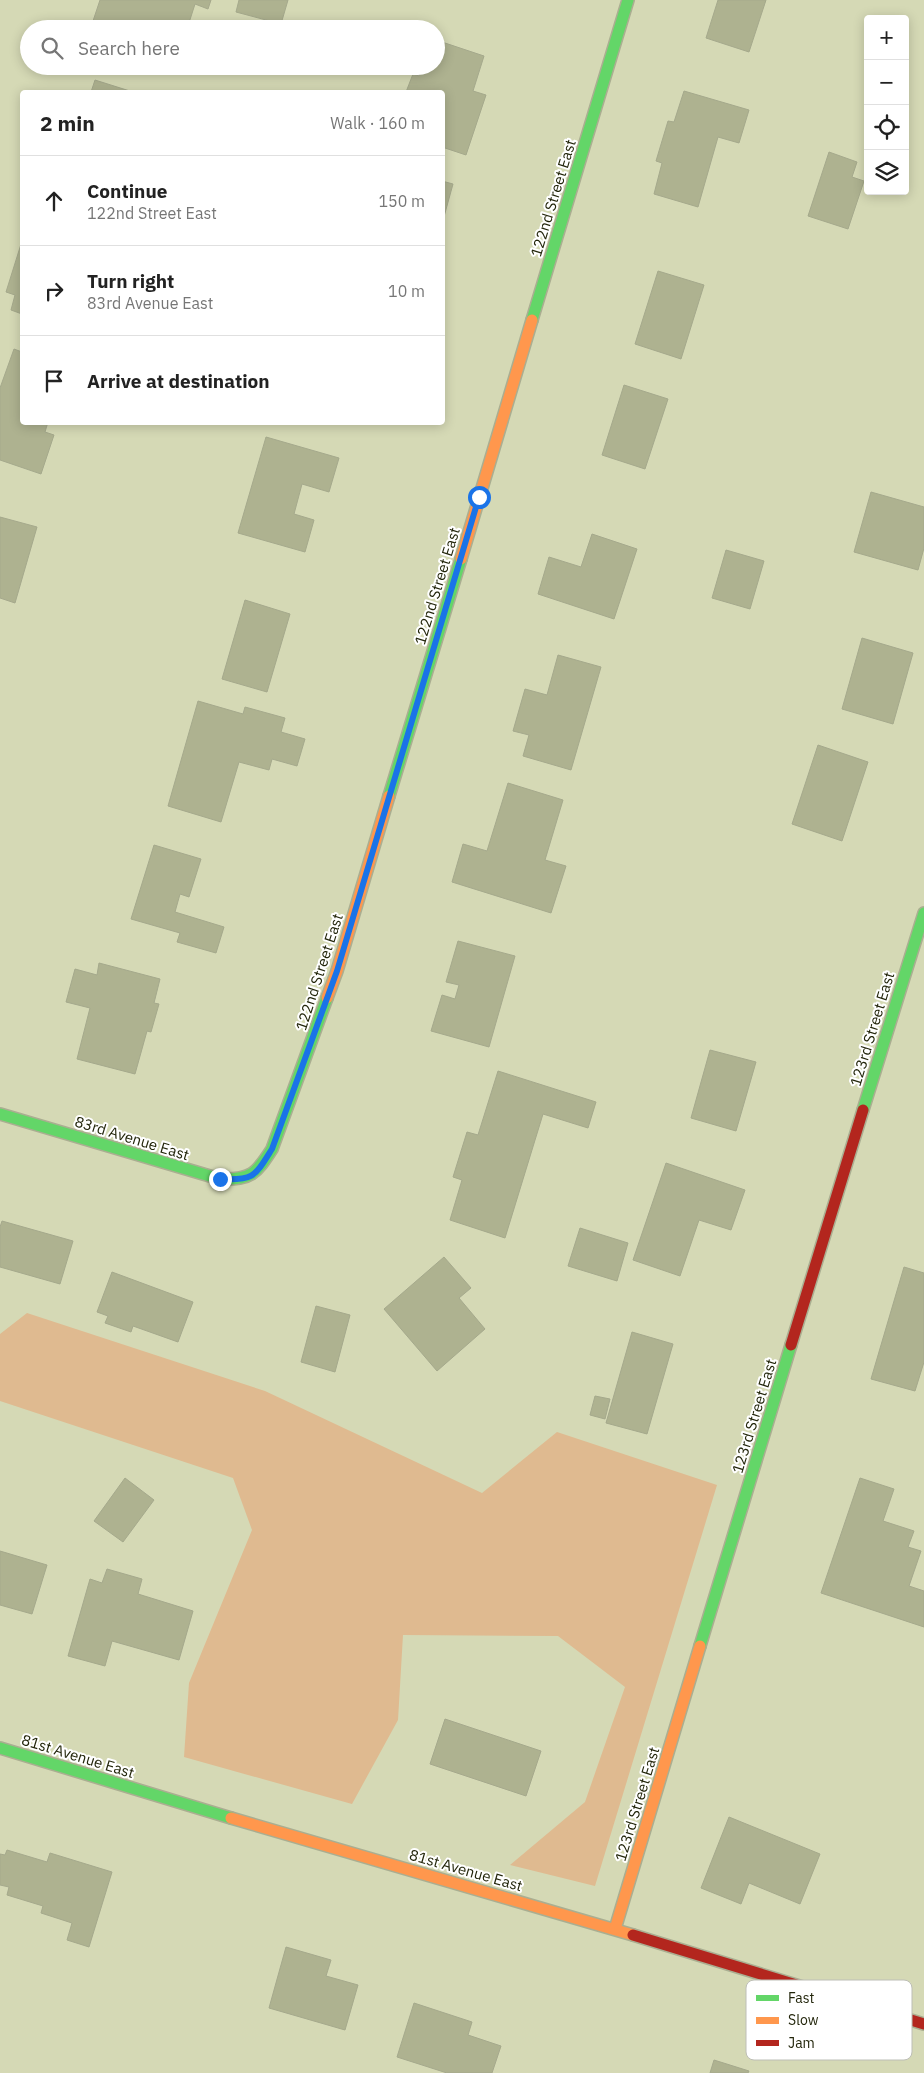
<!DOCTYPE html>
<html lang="en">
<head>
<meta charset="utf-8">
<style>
	body { margin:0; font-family:"IBM Plex Sans",sans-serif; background:#f2f2f2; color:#222 }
	.controls { position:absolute; right:15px; top:15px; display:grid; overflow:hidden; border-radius:5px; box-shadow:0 2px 12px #0003 }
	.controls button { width:45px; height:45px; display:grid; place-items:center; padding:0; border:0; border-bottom:1px solid #e0e0e0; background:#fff; color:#222; font:25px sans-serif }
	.stop { position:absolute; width:15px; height:15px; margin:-11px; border:4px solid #1a73e8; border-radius:50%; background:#fff }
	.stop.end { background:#1a73e8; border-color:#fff; box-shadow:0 1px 5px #0008 }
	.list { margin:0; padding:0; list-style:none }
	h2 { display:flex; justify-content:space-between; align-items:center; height:65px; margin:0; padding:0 20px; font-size:21px }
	h2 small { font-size:16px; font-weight:400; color:#767676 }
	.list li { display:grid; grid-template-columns:32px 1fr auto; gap:15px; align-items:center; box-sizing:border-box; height:90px; padding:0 20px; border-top:1px solid #e0e0e0 }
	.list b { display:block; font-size:19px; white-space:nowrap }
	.list p { margin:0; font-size:16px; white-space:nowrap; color:#767676 }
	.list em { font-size:16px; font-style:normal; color:#767676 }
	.icon { flex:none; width:28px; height:28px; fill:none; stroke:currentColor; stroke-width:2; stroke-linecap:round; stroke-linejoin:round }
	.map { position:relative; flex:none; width:924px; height:2073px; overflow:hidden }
	.search { position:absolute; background:#fff; box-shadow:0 2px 12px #0003; left:20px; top:20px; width:425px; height:55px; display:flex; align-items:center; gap:12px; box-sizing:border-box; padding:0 18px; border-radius:28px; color:#767676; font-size:19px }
	.panel { position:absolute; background:#fff; box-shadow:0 2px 12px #0003; left:20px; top:90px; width:425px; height:335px; border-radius:5px }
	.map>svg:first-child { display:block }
</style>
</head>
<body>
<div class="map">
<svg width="924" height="2073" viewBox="0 0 924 2073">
	<rect width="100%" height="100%" fill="#d5d9b5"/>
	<!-- green -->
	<polygon fill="#dfba90" points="27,1313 265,1391 482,1493 557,1432 717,1485 595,1886 510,1865 585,1802 625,1687 558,1636 403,1635 398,1720 352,1804 184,1757 189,1683 252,1530 233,1478 0,1401 0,1334"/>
	<!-- building -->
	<g fill="#aeb290" stroke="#a5a98c">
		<polygon points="100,0 211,0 208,9 195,4 187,29 107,29 92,24"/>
		<polygon points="239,0 288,0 281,24 236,12"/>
		<polygon points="718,0 766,0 749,52 706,38"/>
		<polygon points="439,41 484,56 473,91 486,95 466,155 442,147 442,92 406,92 413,74 419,76 422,66 436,66 436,49"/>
		<polygon points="95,80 133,92 91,92"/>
		<polygon points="684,91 749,110 739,143 718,137 698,207 654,194 662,163 656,161 668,121 674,122"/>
		<polygon points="829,152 857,162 852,177 864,181 848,229 808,216"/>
		<polygon points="442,181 453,184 442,224"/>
		<polygon points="22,241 22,314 11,310 15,295 6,292"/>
		<polygon points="658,271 704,285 681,359 635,344"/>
		<polygon points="14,349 22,352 22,422 48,422 45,432 54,435 41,474 0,460 0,388"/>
		<polygon points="624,385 668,399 645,469 602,455"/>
		<polygon points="266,437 339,458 329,492 302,484 294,514 314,520 305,552 238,533"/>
		<polygon points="871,492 924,507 924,548 918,570 854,552"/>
		<polygon points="0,517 37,527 15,603 0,598"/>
		<polygon points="592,534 637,549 614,619 538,594 549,557 581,567"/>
		<polygon points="726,550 764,561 750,609 712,598"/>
		<polygon points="245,600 290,614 267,692 222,679"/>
		<polygon points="862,638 913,653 893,724 842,709"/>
		<polygon points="558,655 601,667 571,770 523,756 529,735 513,731 525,689 547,695"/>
		<polygon points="198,701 243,714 245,707 285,718 281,732 305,739 297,766 272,759 269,770 239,762 221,822 168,806"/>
		<polygon points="818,745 868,762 842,841 792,824"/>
		<polygon points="508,783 563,800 545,860 566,866 551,913 452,882 463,844 487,851"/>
		<polygon points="154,845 201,859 189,897 180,894 175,912 224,927 216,953 177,942 180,933 131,919"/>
		<polygon points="458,941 515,956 489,1047 431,1031 442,995 455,999 459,985 446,982"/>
		<polygon points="99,963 160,979 154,1003 159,1004 151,1032 147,1031 135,1074 77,1059 90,1008 66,1002 75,969 97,975"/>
		<polygon points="710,1050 756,1062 736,1131 691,1118"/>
		<polygon points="498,1071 596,1102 588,1128 543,1114 505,1238 450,1220 462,1180 453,1177 467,1132 478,1135"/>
		<polygon points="666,1163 745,1190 731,1230 699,1220 680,1276 633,1260"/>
		<polygon points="2,1221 73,1241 60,1284 0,1267 0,1227"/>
		<polygon points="580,1228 628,1243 617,1281 568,1266"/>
		<polygon points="444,1257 471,1288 459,1298 485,1329 437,1371 384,1309"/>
		<polygon points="904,1267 924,1273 924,1362 915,1391 871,1379"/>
		<polygon points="112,1272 193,1302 178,1342 133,1326 131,1332 105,1323 108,1316 97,1312"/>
		<polygon points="316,1306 350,1315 335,1372 301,1362"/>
		<polygon points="632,1332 673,1344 647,1434 606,1423"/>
		<polygon points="595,1396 610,1399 605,1419 590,1415"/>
		<polygon points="125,1478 154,1500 123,1542 94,1521"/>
		<polygon points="860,1478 894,1489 883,1521 914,1531 908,1547 921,1551 909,1586 924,1591 924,1627 821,1593"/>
		<polygon points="0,1551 47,1565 32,1614 0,1605"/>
		<polygon points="107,1569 142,1579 138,1594 193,1611 179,1660 112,1641 105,1666 68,1656 90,1579 102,1583"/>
		<polygon points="445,1719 541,1751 526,1796 430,1764"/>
		<polygon points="729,1817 820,1854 800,1904 749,1883 741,1904 701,1888"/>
		<polygon points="7,1850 47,1862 50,1853 112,1872 89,1947 67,1940 72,1923 41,1913 43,1906 7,1895 9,1887 0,1885 0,1854 5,1855"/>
		<polygon points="286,1947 331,1960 326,1976 358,1985 345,2030 269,2008"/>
		<polygon points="414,2003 472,2022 468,2035 501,2046 492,2073 447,2073 397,2057"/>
		<polygon points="714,2060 749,2071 748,2073 710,2073"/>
	</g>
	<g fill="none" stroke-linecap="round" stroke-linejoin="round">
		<!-- fast casing -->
		<g stroke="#aaae91" stroke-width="14">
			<g id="fast">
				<polyline points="532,320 628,0"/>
				<polyline points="389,796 461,559"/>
				<polyline points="863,1110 924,913"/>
				<path d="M 0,1114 L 220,1179 C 251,1180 256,1174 272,1149 L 327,998"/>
				<polyline points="700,1646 791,1345"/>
				<polyline points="0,1748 231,1818"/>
			</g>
		</g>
		<!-- slow casing -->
		<g stroke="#aaae91" stroke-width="14">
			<g id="slow">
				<polyline points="461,559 532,320"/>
				<polyline points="327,998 337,971 389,796"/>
				<polyline points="231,1818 633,1935"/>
				<polyline points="615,1929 700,1646"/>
			</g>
		</g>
		<!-- jam casing -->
		<g stroke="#aaae91" stroke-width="14">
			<g id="jam">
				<polyline points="791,1345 863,1110"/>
				<polyline points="633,1935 924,2024"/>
			</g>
		</g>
		<!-- fast -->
		<use href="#fast" stroke="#63d668" stroke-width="11"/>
		<!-- slow -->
		<use href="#slow" stroke="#ff974d" stroke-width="11"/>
		<!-- jam -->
		<use href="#jam" stroke="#b3261e" stroke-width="11"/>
	</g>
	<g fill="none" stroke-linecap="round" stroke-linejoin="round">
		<!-- route -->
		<path stroke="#1a73e8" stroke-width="6" d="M 220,1179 C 254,1181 255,1176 272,1149 L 337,971 L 479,497"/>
	</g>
	<g text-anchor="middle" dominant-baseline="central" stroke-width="4" stroke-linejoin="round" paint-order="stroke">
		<!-- street labels -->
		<g font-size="15" fill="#22250a" stroke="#fff">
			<text transform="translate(553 198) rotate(-73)">122nd Street East</text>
			<text transform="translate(437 586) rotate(-73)">122nd Street East</text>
			<text transform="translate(319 972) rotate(-72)">122nd Street East</text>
			<text transform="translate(872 1029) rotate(-73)">123rd Street East</text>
			<text transform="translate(132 1138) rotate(17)">83rd Avenue East</text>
			<text transform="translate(754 1416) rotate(-73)">123rd Street East</text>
			<text transform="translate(78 1756) rotate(17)">81st Avenue East</text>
			<text transform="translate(637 1804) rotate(-73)">123rd Street East</text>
			<text transform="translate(466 1870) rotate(16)">81st Avenue East</text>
		</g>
	</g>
	<!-- legend -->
	<rect x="746" y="1980" width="166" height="80" rx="8" fill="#fff" stroke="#bdbeb6" stroke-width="1"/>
	<rect x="756" y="1995" width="23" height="6" fill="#63d668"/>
	<rect x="756" y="2017" width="23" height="7" fill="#ff974d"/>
	<rect x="756" y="2040" width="23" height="6" fill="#b3261e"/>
	<g font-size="14" fill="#22250a">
		<text x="788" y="2003">Fast</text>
		<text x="788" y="2025">Slow</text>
		<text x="788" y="2048">Jam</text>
	</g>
</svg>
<div class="controls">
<button>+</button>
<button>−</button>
<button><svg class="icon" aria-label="locate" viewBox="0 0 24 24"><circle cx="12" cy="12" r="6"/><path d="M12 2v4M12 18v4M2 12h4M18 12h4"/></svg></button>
<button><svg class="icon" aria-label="layers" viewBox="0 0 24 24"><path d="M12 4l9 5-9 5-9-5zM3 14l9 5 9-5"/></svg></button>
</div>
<div class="stop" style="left:479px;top:497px"></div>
<div class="stop end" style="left:220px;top:1179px"></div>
<div class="search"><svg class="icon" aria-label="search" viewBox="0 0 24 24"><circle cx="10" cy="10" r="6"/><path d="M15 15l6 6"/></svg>Search here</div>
<section class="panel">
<h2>2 min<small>Walk · 160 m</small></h2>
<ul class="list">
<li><svg class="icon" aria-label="ahead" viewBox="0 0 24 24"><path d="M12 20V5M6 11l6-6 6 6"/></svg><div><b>Continue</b><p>122nd Street East</p></div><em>150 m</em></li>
<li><svg class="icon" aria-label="right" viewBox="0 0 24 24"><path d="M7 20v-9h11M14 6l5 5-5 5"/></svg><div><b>Turn right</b><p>83rd Avenue East</p></div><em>10 m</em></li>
<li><svg class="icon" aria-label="arrive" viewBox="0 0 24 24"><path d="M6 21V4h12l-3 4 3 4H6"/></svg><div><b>Arrive at destination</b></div></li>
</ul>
</section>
</div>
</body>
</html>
